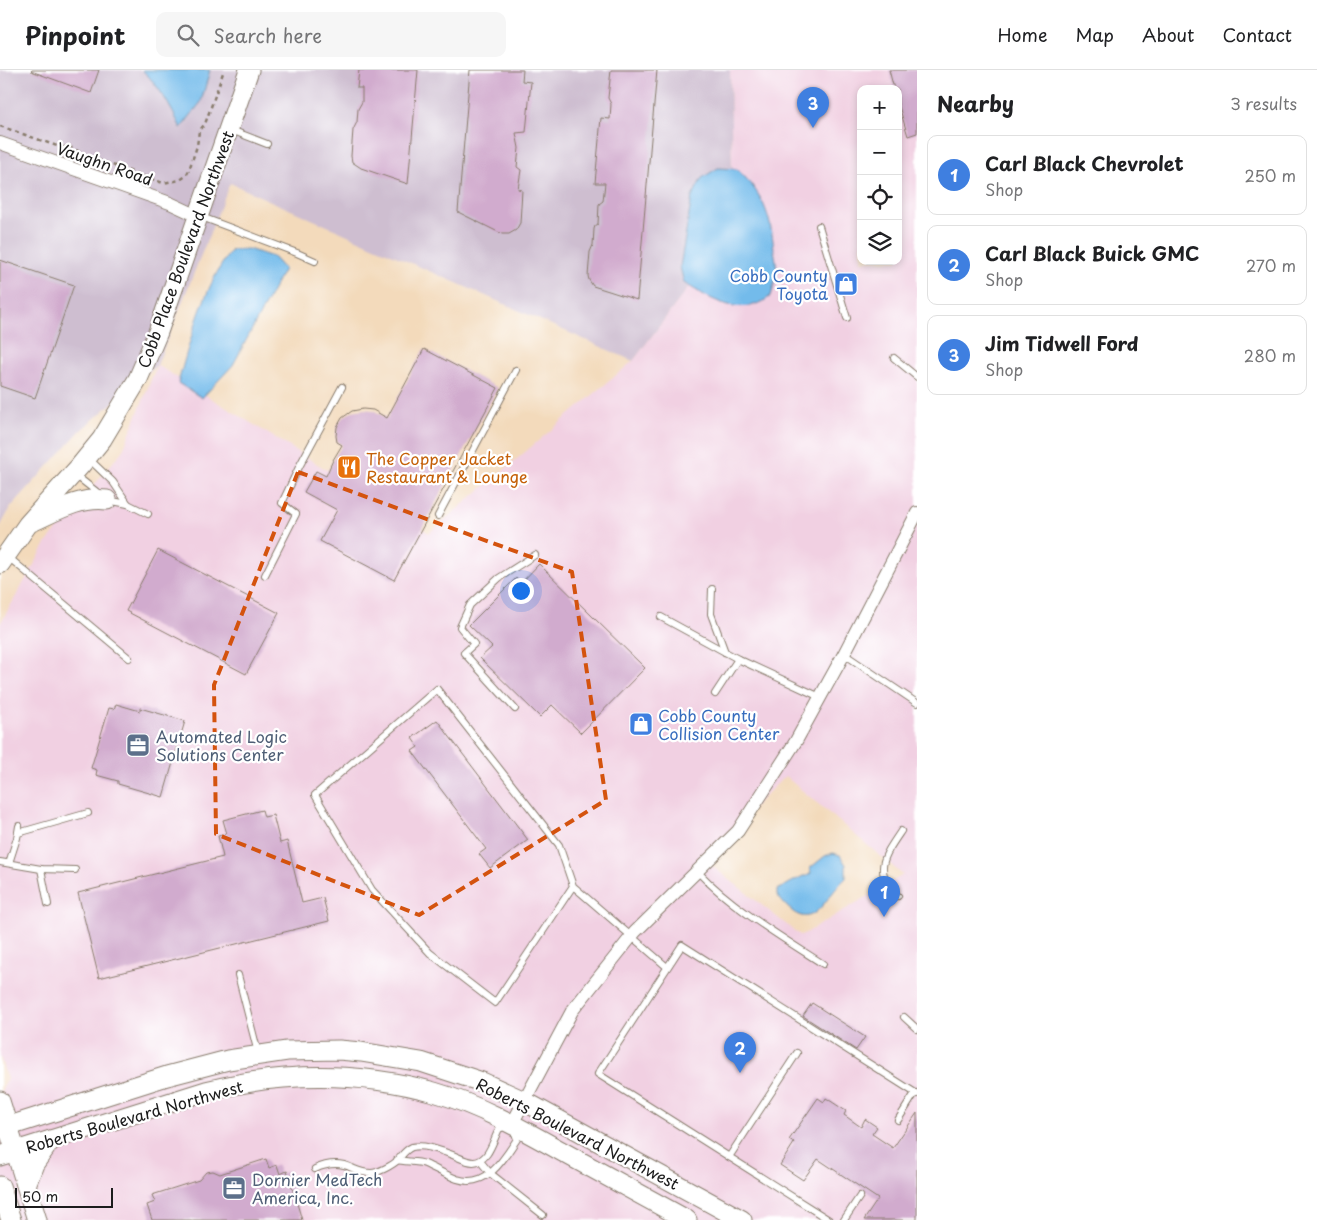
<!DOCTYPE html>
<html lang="en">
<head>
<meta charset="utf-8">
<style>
	body { margin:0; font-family:"Playpen Sans",sans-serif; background:#f6f6f6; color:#202124 }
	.controls { position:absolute; right:15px; top:15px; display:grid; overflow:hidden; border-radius:10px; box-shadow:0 2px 8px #0003 }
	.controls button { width:45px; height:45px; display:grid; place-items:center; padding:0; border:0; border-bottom:1px solid #e0e0e0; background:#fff; color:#202124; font:25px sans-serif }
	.scale { position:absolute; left:15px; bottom:12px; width:98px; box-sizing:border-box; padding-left:5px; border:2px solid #1c1c1c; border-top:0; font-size:14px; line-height:18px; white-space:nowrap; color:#1c1c1c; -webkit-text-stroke:4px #fff; paint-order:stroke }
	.you { position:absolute; left:520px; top:520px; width:18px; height:18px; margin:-12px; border:4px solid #fff; border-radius:50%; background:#1a73e8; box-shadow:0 0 0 8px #1a73e833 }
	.badge { display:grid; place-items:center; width:32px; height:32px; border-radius:50%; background:#b5179e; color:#fff; font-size:16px; font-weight:700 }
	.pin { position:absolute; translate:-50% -41px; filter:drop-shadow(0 1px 2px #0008) }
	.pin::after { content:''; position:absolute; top:26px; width:18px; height:15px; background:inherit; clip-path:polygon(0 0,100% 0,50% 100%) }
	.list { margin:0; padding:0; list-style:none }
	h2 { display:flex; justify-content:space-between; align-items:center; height:65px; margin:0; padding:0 20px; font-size:21px }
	h2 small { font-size:16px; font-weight:400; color:#757577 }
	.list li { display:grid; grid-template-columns:32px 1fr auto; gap:15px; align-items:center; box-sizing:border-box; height:80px; margin:0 10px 10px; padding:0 10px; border:1px solid #e0e0e0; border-radius:10px }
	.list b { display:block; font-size:19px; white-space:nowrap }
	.list p { margin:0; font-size:16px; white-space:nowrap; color:#757577 }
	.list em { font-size:16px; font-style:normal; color:#757577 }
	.icon { flex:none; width:28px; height:28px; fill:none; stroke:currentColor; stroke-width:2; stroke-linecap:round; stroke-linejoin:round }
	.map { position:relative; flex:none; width:917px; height:1150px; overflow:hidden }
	header { display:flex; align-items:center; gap:30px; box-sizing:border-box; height:70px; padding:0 25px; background:#fff; border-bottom:1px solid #e0e0e0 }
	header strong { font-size:24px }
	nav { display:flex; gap:28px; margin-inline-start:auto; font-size:18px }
	.search { width:350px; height:45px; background:#f6f6f6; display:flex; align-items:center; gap:12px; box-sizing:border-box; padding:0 18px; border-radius:10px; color:#757577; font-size:19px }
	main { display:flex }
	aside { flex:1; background:#fff }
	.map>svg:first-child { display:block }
</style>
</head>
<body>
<header>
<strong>Pinpoint</strong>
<div class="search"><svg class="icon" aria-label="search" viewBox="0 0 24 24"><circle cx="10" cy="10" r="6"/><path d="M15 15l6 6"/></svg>Search here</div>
<nav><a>Home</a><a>Map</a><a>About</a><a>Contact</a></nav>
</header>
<main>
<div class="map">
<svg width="917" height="1150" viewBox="0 0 917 1150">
	<rect width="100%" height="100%" fill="#fff"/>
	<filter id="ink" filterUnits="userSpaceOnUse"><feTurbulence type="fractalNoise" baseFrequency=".02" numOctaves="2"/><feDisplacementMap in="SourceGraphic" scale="10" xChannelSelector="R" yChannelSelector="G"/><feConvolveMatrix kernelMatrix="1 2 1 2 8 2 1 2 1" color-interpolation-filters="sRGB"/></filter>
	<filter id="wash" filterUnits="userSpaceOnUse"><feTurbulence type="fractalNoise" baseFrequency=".0096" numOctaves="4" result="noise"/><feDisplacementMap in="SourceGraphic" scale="20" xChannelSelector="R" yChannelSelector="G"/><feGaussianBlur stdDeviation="1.12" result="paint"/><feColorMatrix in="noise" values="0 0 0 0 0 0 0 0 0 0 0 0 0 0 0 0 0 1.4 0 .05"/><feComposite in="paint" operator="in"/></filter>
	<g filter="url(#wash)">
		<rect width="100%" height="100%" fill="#f3dabb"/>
		<!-- built -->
		<path fill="#f1d0e2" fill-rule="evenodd" d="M 730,0 L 917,0 L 917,1150 L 0,1150 L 0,1024 L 7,1009 L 0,986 L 0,554 L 47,472 L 123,380 L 157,295 L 429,463 L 633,291 L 733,158 ZM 861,19 L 898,19 L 898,191 L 861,191 ZM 785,706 L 903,805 L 801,866 L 702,788 Z"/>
		<!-- industrial -->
		<polygon fill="#cebed0" points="0,0 730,0 733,158 633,291 230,113 157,295 81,360 11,437 0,457"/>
		<!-- water -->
		<g fill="#73bbeb" stroke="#486c84">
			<path d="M 142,0 L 210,0 L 201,32 L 181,58 C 171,38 159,15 142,0 Z"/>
			<path d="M 718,98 L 737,99 C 763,124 770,143 774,179 C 775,186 777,195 777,202 C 776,210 773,218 771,226 C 741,249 712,230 684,213 L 680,197 L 692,127 L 702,108 Z"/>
			<path d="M 248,179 L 273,187 L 284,199 L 233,295 L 202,328 L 178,313 C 189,274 206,210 232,180 Z"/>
			<path d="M 833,783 L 840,785 L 846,795 L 846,808 C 820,832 812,871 777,825 L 777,820 L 803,806 L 807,806 L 811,803 L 810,798 L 825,786 Z"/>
		</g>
		<g id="blocks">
			<!-- building -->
			<g fill="#d1abce">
				<polygon points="32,0 99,0 91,23 31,1"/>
				<polygon points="359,0 418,0 408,114 361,98 352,92 351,86 353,60 357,52 358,39 362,32 362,18 357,18"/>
				<polygon points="470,0 523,0 522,11 531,12 526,62 516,63 519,78 517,97 521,100 518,119 522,120 520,153 516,160 509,164 502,164 458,142"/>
				<polygon points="611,0 657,0 637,230 593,216 589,210 588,206 590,182 593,175 594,159 595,156 598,154 599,134 603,131 605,113 595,113 601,48 610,49 611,34 608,28"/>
				<polygon points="889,0 917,0 917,63 908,66 898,33 898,19 894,19"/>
				<polygon points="0,190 74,215 35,328 0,316"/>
				<polygon points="424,279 498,318 394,510 320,471 337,440 304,422 316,401 326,406 333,390 342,375 337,372 336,366 337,357 342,348 352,341 363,339 373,340 387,348"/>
				<polygon points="158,480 279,543 246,604 126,541"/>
				<polygon points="539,494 645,598 581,663 552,635 540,647 480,588 492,577 469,555 516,508 521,513"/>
				<polygon points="116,634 140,641 140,638 185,651 163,727 118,714 118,711 96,705 97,700 91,698 109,638 114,639"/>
				<polygon points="437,650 528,770 490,798 479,784 486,779 412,681 418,677 412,668"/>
				<polygon points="262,740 264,747 273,745 280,773 287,771 302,833 323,828 329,851 99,908 78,823 223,787 218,766 227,764 223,750"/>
				<polygon points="812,933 865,967 856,980 803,946"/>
				<polygon points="818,1028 824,1032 826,1028 846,1041 844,1045 861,1057 865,1049 877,1057 872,1064 893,1078 917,1043 917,1150 864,1150 878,1129 818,1089 803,1110 780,1095 794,1073 789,1070"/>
				<polygon points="266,1089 269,1098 277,1095 280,1104 287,1101 302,1150 152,1150 147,1135 155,1132 152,1125 199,1110 206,1102 213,1101 220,1104"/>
			</g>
		</g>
	</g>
	<g filter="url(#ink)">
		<use href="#blocks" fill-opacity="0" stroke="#887b6c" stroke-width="1"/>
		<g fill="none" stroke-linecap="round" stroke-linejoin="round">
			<!-- lane casing -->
			<g stroke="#887b6c" stroke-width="8">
				<g id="lane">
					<polyline points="231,60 267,74"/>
					<polyline points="199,146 297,183 315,191"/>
					<polyline points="819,156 847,248"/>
					<polyline points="894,288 917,307"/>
					<polyline points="88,388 113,412 128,434"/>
					<polyline points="74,404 107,430 128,434 148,444"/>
					<polyline points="438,446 516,300"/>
					<polyline points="7,486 129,588"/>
					<polyline points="265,505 296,444 282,433 300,395 342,317"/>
					<polyline points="712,519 711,544 725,582"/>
					<polyline points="661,547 738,589 820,627"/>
					<polyline points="844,584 917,633"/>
					<polyline points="715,624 738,589"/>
					<polyline points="515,639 464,583 474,574 460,557 470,535 499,508 535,485"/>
					<polyline points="18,763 88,743"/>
					<polyline points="0,792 41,799 75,800"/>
					<polyline points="9,793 17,768 19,756"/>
					<polyline points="41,799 48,834"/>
					<path d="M 697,801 C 731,837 781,867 823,894"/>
					<polyline points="573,816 559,775 437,619 315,725 372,820 430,883 495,933 573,816 667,897"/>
					<path d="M 898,826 C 872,802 884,786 901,761"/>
					<polyline points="238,905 258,983"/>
					<polyline points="904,947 917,959"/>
					<polyline points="898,1050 915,1023"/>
					<polyline points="729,1087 797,983"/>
					<path d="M 397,1090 C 406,1092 417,1091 425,1094 C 436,1099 446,1105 457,1109 C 487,1119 504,1089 517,1069 L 514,1060"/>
					<polyline points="480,1091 490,1103 543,1145"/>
					<path d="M 315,1099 C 328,1093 340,1092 352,1098 C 359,1101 363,1103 371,1103 C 378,1103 393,1095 398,1090 C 403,1084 405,1080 412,1077 C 424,1074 439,1080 450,1084 C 464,1089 476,1099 487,1084 C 492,1077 495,1067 499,1059 L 506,1056"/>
					<polyline points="829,1150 598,1004 682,875 917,1024"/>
					<polyline points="844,1150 860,1126"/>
				</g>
			</g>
			<!-- street casing -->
			<g stroke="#887b6c" stroke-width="14">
				<g id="street">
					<polyline points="0,73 170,133 198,146"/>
					<polyline points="512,1054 572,941 635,862 738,761 796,671 844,584 917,443"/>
				</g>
			</g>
			<!-- secondary casing -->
			<g stroke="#887b6c" stroke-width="21">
				<g id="secondary">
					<path d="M 34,451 C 58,440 80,427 107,430"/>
					<polyline points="0,494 28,454 80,396 102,369 138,309 158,262 249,0"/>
					<polyline points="0,1031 37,1150"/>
					<polyline points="0,1059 167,1006 228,990 287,981 339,980 361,982 421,992 482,1012 524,1031 742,1150"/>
					<path d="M 0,1086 L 206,1021 C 282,1002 358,1001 434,1022 C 479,1035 520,1058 561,1081 C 603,1104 645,1127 687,1150"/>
					<polyline points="26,1115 34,1094 51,1070"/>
					<polyline points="0,1116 11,1150"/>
				</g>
			</g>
			<!-- path -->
			<polyline stroke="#887b6c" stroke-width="2.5" stroke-dasharray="4 4" stroke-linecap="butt" points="0,56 57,76 73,78 84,85 163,113 180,110 186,106 189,100 197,76 199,61 205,54 224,0"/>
			<!-- lane -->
			<use href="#lane" stroke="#fff" stroke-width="6"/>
			<!-- street -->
			<use href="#street" stroke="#fff" stroke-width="12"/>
			<!-- secondary -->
			<use href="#secondary" stroke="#fff" stroke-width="19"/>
		</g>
	</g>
	<!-- marked area -->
	<path fill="none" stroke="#d4530e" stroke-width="4" stroke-dasharray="10 6" stroke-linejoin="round" d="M 298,402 L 572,502 L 606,730 L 419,845 L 216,764 L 214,615 Z"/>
	<!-- icons -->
	<defs>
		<g id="shop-square" transform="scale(1.25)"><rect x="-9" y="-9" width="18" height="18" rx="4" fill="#3f7fe0" stroke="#fff"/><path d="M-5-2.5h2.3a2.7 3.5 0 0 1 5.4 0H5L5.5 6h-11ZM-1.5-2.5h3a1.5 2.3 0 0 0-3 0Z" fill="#fff"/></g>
		<g id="restaurant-square" transform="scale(1.25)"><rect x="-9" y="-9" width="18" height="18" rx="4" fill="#e8710a" stroke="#fff"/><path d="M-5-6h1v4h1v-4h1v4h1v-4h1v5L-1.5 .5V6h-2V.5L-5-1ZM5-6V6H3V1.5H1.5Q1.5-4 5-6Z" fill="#fff"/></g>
		<g id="office-square" transform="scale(1.25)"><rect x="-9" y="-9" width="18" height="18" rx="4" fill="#5c6f8a" stroke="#fff"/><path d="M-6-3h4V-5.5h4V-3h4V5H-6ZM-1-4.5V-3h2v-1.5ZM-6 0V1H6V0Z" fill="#fff"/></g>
	</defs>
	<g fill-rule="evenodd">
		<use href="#shop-square" x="846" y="214"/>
		<use href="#restaurant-square" x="349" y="397"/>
		<use href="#shop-square" x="641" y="654"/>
		<use href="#office-square" x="138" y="675"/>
		<use href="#office-square" x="234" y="1118"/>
	</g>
	<g text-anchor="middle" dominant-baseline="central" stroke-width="4.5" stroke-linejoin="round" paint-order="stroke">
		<!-- street labels -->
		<g font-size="16" fill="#1c1c1c" stroke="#fff">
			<text transform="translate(105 93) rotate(19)">Vaughn Road</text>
			<text transform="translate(185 179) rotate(-70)">Cobb Place Boulevard Northwest</text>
			<text transform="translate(134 1046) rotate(-16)">Roberts Boulevard Northwest</text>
			<text transform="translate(578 1063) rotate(27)">Roberts Boulevard Northwest</text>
		</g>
		<!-- shop labels -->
		<g font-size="16" fill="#366cbe" stroke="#fff" text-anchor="end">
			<text x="828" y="205">Cobb County<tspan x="828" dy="18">Toyota</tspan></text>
			<text x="658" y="645" text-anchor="start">Cobb County<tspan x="658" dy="18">Collision Center</tspan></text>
		</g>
		<!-- food labels -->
		<g font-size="16" fill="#c56008" stroke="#fff" text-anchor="start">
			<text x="366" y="388">The Copper Jacket<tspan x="366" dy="18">Restaurant &amp; Lounge</tspan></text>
		</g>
		<!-- service labels -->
		<g font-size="16" fill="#4e5e75" stroke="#fff" text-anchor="start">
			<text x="156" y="666">Automated Logic<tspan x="156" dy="18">Solutions Center</tspan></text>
			<text x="252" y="1109">Dornier MedTech<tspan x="252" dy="18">America, Inc.</tspan></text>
		</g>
	</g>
</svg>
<div class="controls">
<button>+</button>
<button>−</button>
<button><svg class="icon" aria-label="locate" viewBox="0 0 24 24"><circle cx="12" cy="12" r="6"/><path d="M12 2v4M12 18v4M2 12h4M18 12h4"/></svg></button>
<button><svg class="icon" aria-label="layers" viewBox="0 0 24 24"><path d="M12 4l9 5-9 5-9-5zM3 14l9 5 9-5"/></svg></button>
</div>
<div class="scale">50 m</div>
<div class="you"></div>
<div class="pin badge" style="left:884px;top:847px;background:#3f7fe0">1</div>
<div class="pin badge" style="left:740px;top:1003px;background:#3f7fe0">2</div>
<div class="pin badge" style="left:813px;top:58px;background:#3f7fe0">3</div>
</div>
<aside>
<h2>Nearby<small>3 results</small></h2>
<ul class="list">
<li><span class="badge" style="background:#3f7fe0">1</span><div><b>Carl Black Chevrolet</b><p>Shop</p></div><em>250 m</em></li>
<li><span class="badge" style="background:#3f7fe0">2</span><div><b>Carl Black Buick GMC</b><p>Shop</p></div><em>270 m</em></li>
<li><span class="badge" style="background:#3f7fe0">3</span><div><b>Jim Tidwell Ford</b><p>Shop</p></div><em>280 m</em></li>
</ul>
</aside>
</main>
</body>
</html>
